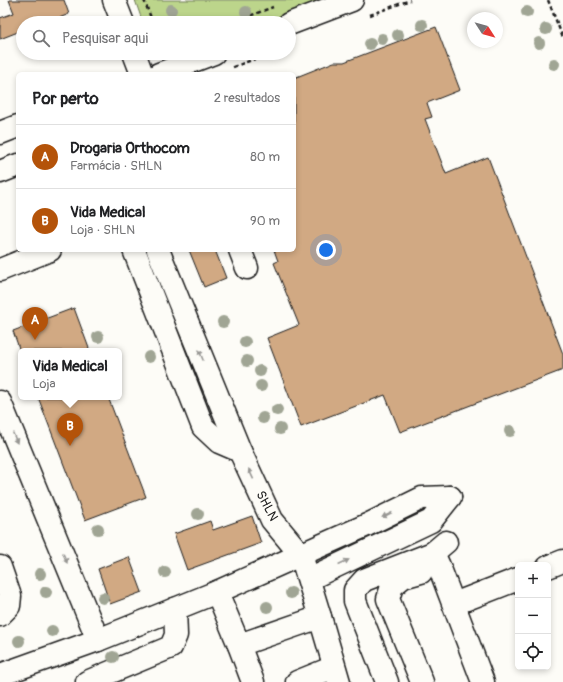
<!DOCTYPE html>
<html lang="pt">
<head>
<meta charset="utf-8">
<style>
	body { margin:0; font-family:Pangolin,sans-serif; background:#f6f6f6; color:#202124 }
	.controls { position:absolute; right:12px; bottom:12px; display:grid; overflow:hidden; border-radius:6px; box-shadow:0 2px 6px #0003 }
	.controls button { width:36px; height:36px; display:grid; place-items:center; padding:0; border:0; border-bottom:1px solid #e0e0e0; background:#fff; color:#202124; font:20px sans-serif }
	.compass { position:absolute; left:467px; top:12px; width:36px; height:36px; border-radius:50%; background:#fff; box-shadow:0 2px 6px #0003; rotate:126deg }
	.you { position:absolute; left:326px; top:250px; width:14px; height:14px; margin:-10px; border:3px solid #fff; border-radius:50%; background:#1a73e8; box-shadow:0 0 0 6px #1a73e833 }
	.badge { display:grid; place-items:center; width:26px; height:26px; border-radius:50%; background:#b45309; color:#fff; font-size:13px; font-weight:700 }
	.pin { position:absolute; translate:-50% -33px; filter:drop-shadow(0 1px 2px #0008) }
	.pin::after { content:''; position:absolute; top:21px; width:14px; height:12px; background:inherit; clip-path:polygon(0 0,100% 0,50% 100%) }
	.popup { position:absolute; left:18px; top:348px; width:104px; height:52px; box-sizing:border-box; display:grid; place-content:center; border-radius:6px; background:#fff; filter:drop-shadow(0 1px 3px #0005); font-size:13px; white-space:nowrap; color:#757577 }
	.popup b { font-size:15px; color:#202124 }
	.popup::after { content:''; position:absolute; left:50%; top:100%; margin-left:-8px; border:8px solid transparent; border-top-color:#fff }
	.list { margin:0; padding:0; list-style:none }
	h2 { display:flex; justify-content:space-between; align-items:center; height:52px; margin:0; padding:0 16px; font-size:17px }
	h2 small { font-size:13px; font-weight:400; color:#757577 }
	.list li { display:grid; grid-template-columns:26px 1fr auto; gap:12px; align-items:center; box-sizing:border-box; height:64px; padding:0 16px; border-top:1px solid #e0e0e0 }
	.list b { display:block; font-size:15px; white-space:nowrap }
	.list p { margin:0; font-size:13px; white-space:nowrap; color:#757577 }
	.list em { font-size:13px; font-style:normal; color:#757577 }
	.icon { flex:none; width:22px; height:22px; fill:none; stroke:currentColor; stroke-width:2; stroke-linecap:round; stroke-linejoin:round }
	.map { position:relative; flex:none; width:563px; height:682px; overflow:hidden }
	.search { position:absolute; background:#fff; box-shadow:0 2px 6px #0003; left:16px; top:16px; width:280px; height:44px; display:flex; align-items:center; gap:10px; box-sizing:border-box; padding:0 14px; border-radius:22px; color:#757577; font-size:15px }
	.panel { position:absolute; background:#fff; box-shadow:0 2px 6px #0003; left:16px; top:72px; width:280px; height:180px; border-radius:6px }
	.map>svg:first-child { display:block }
</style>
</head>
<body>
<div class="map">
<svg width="563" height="682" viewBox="0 0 563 682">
	<rect width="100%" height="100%" fill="#fdfcf7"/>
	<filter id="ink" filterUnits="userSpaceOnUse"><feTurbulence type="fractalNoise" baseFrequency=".025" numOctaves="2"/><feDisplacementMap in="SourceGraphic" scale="8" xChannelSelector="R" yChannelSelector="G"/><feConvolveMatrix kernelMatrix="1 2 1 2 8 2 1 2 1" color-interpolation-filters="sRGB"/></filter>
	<g filter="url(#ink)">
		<!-- green -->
		<polygon fill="#bcd58b" stroke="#6c7854" points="135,0 321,0 264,23 143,23"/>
		<!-- building -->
		<g fill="#d1a983" stroke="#1c1c1c">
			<polygon points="9,0 64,0 69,14 47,23 23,23 23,30 0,39 0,18 14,13"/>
			<polygon points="436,27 460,90 427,103 432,117 425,119 446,174 488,157 563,354 563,370 400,432 385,395 301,427 267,338 299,325 274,263 278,261 274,250 294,250 294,78 334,62 344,62"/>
			<polygon points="189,250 215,250 226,278 204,287"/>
			<polygon points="74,308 90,351 20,351 13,331"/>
			<polygon points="38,397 108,397 146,497 85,520"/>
			<polygon points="252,516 261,543 187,570 174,534 210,521 213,530"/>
			<polygon points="129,557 142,592 110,604 98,569"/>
		</g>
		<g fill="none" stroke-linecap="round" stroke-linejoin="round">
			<!-- minor casing -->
			<g stroke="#1c1c1c" stroke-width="25">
				<g id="minor">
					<polyline points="114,0 123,23"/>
					<polyline points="289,24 352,0"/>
					<polyline points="134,53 142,74"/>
					<polyline points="159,74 214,53"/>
					<polyline points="0,133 18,126"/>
					<polyline points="0,172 18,165"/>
					<polyline points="134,250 203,427 219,442 240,451"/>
					<polyline points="158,250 240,451 272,520 301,555 320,617 339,682"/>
					<polyline points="240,250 247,268"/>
					<polyline points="0,270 50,250"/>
					<polyline points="0,402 98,640"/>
					<polyline points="433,553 439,566 483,682"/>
					<polyline points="0,567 10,596 9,606 0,615"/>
					<polyline points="548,567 563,561"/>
					<polyline points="421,572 403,577 392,586 388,599 422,682"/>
					<polyline points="309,579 431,521 450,497"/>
					<polyline points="217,592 239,645 253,682"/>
					<polyline points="454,604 518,579"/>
					<polyline points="239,645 320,617"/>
					<polyline points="0,675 98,640 217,592 367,525 422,498 450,497"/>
					<polyline points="87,682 171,647 176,635 175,609"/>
					<polyline points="297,682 334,667"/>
					<polyline points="387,682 355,601 355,590 364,580 433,553 446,542"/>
				</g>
			</g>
			<!-- path -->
			<g stroke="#1c1c1c" stroke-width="2.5" stroke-dasharray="4 3" stroke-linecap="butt">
				<polyline points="144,0 153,23"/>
				<polyline points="548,0 563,38"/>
				<polyline points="370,15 410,0"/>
				<polyline points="231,23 273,7"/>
				<polyline points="233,67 271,53"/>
			</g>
			<!-- minor -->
			<use href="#minor" stroke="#fdfcf7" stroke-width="22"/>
		</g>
		<!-- trees -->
		<g fill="#a0a594">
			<circle cx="171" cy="10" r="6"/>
			<circle cx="246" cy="12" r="6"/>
			<circle cx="527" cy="12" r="6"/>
			<circle cx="422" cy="25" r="6"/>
			<circle cx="546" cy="29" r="6"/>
			<circle cx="398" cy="35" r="6"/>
			<circle cx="382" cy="39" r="6"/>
			<circle cx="539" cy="43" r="6"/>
			<circle cx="370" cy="44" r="6"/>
			<circle cx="554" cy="64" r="6"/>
			<circle cx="223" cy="322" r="6"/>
			<circle cx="98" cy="337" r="6"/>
			<circle cx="245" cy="342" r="6"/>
			<circle cx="149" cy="357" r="6"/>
			<circle cx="247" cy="361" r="6"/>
			<circle cx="260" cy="371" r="6"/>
			<circle cx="261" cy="386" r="6"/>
			<circle cx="277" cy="410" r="6"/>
			<circle cx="263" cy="418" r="6"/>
			<circle cx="280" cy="429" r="6"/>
			<circle cx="510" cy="431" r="6"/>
			<circle cx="198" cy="514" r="6"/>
			<circle cx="98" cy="529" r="6"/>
			<circle cx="165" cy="572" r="6"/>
			<circle cx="40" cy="574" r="6"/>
			<circle cx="46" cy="592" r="6"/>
			<circle cx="291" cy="593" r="6"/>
			<circle cx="103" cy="598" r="6"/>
			<circle cx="267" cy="607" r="6"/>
			<circle cx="52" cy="631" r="6"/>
			<circle cx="19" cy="641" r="6"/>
			<circle cx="113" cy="657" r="6"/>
		</g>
		<!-- one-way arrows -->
		<defs><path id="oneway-solid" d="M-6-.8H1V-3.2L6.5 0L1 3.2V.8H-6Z"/></defs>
		<g fill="#989794">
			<use href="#oneway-solid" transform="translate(201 355) rotate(-112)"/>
			<use href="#oneway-solid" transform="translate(15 438) rotate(67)"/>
			<use href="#oneway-solid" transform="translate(251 474) rotate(-115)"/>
			<use href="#oneway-solid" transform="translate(387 515) rotate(154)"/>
			<use href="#oneway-solid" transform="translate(65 558) rotate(67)"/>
			<use href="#oneway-solid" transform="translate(344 562) rotate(-25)"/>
		</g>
	</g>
	<g text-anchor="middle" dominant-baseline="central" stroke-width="4" stroke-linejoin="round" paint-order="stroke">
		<!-- street labels -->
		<g font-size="13" fill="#1c1c1c" stroke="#fdfcf7">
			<text transform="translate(267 506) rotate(62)">SHLN</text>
		</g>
	</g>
</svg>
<div class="controls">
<button>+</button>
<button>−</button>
<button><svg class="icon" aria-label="locate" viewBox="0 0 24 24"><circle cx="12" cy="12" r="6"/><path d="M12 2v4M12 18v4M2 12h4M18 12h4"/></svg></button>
</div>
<svg class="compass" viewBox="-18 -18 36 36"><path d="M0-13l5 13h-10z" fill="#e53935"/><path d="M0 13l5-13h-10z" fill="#757577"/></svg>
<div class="you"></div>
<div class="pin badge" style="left:35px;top:340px">A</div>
<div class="pin badge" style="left:70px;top:446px">B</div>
<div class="popup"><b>Vida Medical</b>Loja</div>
<div class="search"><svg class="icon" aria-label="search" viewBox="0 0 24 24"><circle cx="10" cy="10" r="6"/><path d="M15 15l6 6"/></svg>Pesquisar aqui</div>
<section class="panel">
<h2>Por perto<small>2 resultados</small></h2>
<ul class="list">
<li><span class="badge">A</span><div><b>Drogaria Orthocom</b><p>Farmácia · SHLN</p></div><em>80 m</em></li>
<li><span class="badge">B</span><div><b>Vida Medical</b><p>Loja · SHLN</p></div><em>90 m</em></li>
</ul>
</section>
</div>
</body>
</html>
